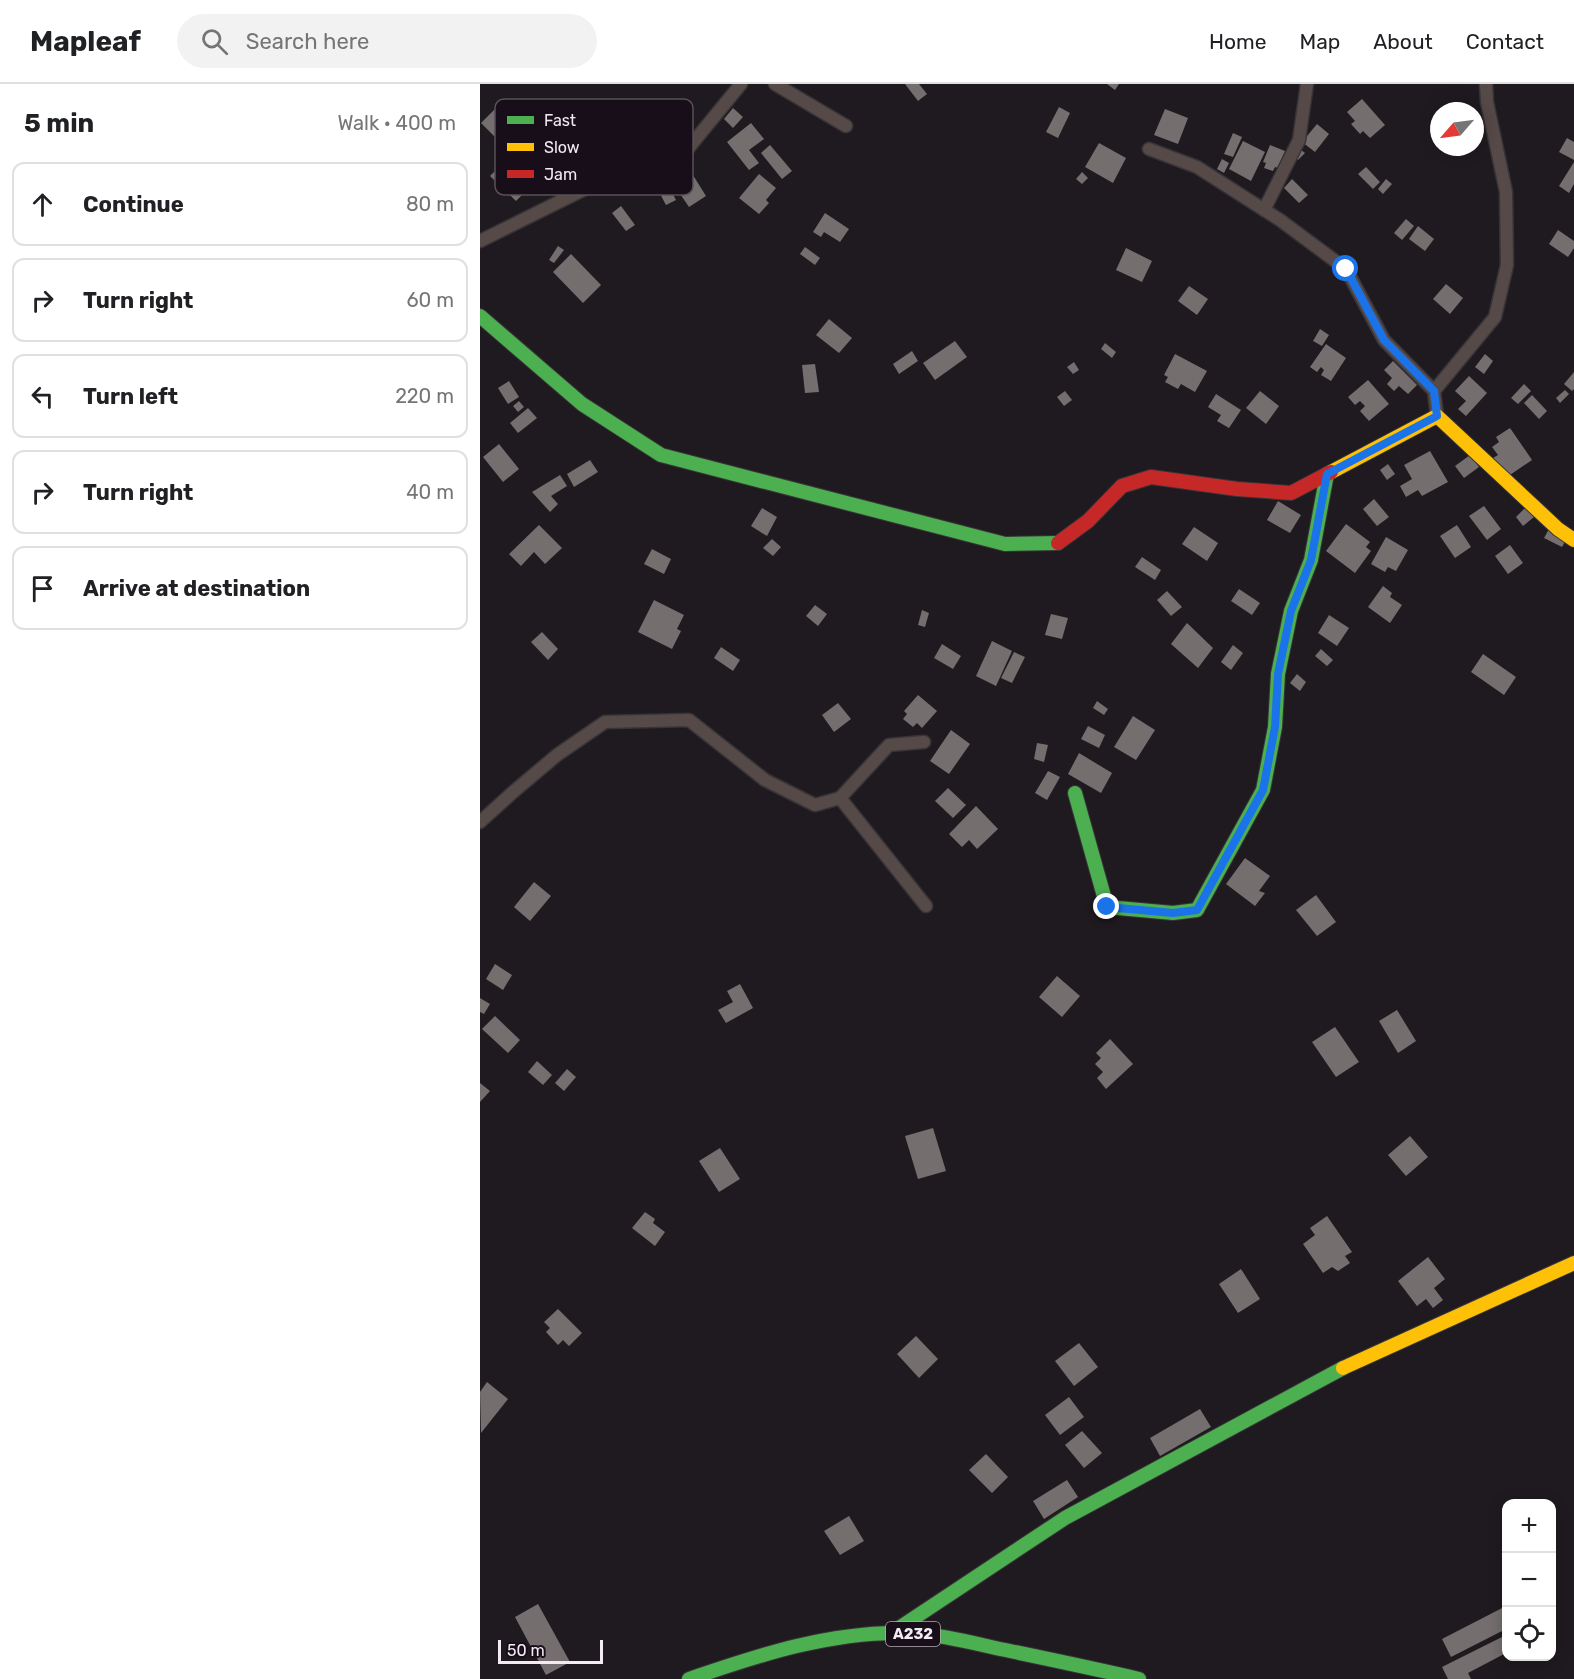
<!DOCTYPE html>
<html lang="en">
<head>
<meta charset="utf-8">
<style>
	body { margin:0; font-family:Rubik,sans-serif; background:#f2f2f2; color:#202124 }
	.controls { position:absolute; right:18px; bottom:18px; display:grid; overflow:hidden; border-radius:12px; box-shadow:0 3px 15px #0003 }
	.controls button { width:54px; height:54px; display:grid; place-items:center; padding:0; border:0; border-bottom:2px solid #e0e0e0; background:#fff; color:#202124; font:30px sans-serif }
	.compass { position:absolute; left:950px; top:18px; width:54px; height:54px; border-radius:50%; background:#fff; box-shadow:0 3px 15px #0003; rotate:242deg }
	.scale { position:absolute; left:18px; bottom:15px; width:105px; box-sizing:border-box; padding-left:6px; border:3px solid #f2ebf3; border-top:0; font-size:16px; line-height:21px; white-space:nowrap; color:#f2ebf3; -webkit-text-stroke:4px #180e19; paint-order:stroke }
	.stop { position:absolute; width:18px; height:18px; margin:-14px; border:4px solid #1a73e8; border-radius:50%; background:#fff }
	.stop.end { background:#1a73e8; border-color:#fff; box-shadow:0 2px 6px #0008 }
	.list { margin:0; padding:0; list-style:none }
	h2 { display:flex; justify-content:space-between; align-items:center; height:78px; margin:0; padding:0 24px; font-size:26px }
	h2 small { font-size:20px; font-weight:400; color:#757577 }
	.list li { display:grid; grid-template-columns:39px 1fr auto; gap:18px; align-items:center; box-sizing:border-box; height:84px; margin:0 12px 12px; padding:0 12px; border:2px solid #e0e0e0; border-radius:12px }
	.list b { display:block; font-size:22px; white-space:nowrap }
	.list em { font-size:20px; font-style:normal; color:#757577 }
	.icon { flex:none; width:33px; height:33px; fill:none; stroke:currentColor; stroke-width:2; stroke-linecap:round; stroke-linejoin:round }
	.map { position:relative; flex:none; width:1094px; height:1595px; overflow:hidden }
	header { display:flex; align-items:center; gap:36px; box-sizing:border-box; height:84px; padding:0 30px; background:#fff; border-bottom:2px solid #e0e0e0 }
	header strong { font-size:28px }
	nav { display:flex; gap:33px; margin-inline-start:auto; font-size:21px }
	.search { width:420px; height:54px; background:#f2f2f2; display:flex; align-items:center; gap:15px; box-sizing:border-box; padding:0 21px; border-radius:33px; color:#757577; font-size:22px }
	main { display:flex }
	aside { flex:1; background:#fff }
	.map>svg:first-child { display:block }
</style>
</head>
<body>
<header>
<strong>Mapleaf</strong>
<div class="search"><svg class="icon" aria-label="search" viewBox="0 0 24 24"><circle cx="10" cy="10" r="6"/><path d="M15 15l6 6"/></svg>Search here</div>
<nav><a>Home</a><a>Map</a><a>About</a><a>Contact</a></nav>
</header>
<main>
<aside>
<h2>5 min<small>Walk · 400 m</small></h2>
<ul class="list">
<li><svg class="icon" aria-label="ahead" viewBox="0 0 24 24"><path d="M12 20V5M6 11l6-6 6 6"/></svg><div><b>Continue</b></div><em>80 m</em></li>
<li><svg class="icon" aria-label="right" viewBox="0 0 24 24"><path d="M7 20v-9h11M14 6l5 5-5 5"/></svg><div><b>Turn right</b></div><em>60 m</em></li>
<li><svg class="icon" aria-label="left" viewBox="0 0 24 24"><path d="M17 20v-9H6M10 6l-5 5 5 5"/></svg><div><b>Turn left</b></div><em>220 m</em></li>
<li><svg class="icon" aria-label="right" viewBox="0 0 24 24"><path d="M7 20v-9h11M14 6l5 5-5 5"/></svg><div><b>Turn right</b></div><em>40 m</em></li>
<li><svg class="icon" aria-label="arrive" viewBox="0 0 24 24"><path d="M6 21V4h12l-3 4 3 4H6"/></svg><div><b>Arrive at destination</b></div></li>
</ul>
</aside>
<div class="map">
<svg width="1094" height="1595" viewBox="0 0 1094 1595">
	<rect width="100%" height="100%" fill="#1f1a1f"/>
	<!-- building -->
	<g fill="#746e6e">
		<polygon points="425,0 439,0 447,10 438,17"/>
		<polygon points="627,0 639,0 635,6"/>
		<polygon points="882,15 905,41 890,54 883,47 880,50 871,40 875,37 867,28"/>
		<polygon points="19,21 44,47 26,64 1,39"/>
		<polygon points="579,23 590,29 578,54 566,48"/>
		<polygon points="253,24 263,33 253,44 244,35"/>
		<polygon points="685,25 708,34 698,60 674,51"/>
		<polygon points="271,39 284,55 269,66 279,79 269,86 247,58"/>
		<polygon points="837,40 849,50 835,68 822,58"/>
		<polygon points="753,49 762,53 753,73 744,70"/>
		<polygon points="1087,54 1094,58 1094,76 1079,68"/>
		<polygon points="763,57 785,68 771,97 749,85"/>
		<polygon points="619,59 646,74 633,99 605,83"/>
		<polygon points="290,61 312,87 302,95 281,69"/>
		<polygon points="790,61 805,67 798,84 795,83 793,87 784,84 786,79 783,78"/>
		<polygon points="820,65 825,69 818,76 813,72"/>
		<polygon points="742,75 749,79 744,89 737,85"/>
		<polygon points="1094,78 1094,100 1089,109 1079,102"/>
		<polygon points="206,80 226,112 209,123 188,92"/>
		<polygon points="886,83 900,98 893,105 878,90"/>
		<polygon points="18,84 44,109 36,117 10,92"/>
		<polygon points="602,88 608,94 602,100 596,95"/>
		<polygon points="279,90 296,104 286,116 289,119 279,130 259,114"/>
		<polygon points="812,95 828,111 819,119 804,104"/>
		<polygon points="906,95 912,100 903,110 898,105"/>
		<polygon points="188,101 196,116 186,121 178,106"/>
		<polygon points="141,122 155,141 146,147 132,129"/>
		<polygon points="345,129 369,145 360,158 344,148 341,153 333,148"/>
		<polygon points="926,135 934,142 922,156 914,149"/>
		<polygon points="938,142 954,155 945,167 929,155"/>
		<polygon points="1078,146 1094,157 1094,164 1088,173 1069,160"/>
		<polygon points="78,162 84,166 74,179 69,176"/>
		<polygon points="325,163 340,174 335,181 320,170"/>
		<polygon points="646,164 672,177 662,198 636,186"/>
		<polygon points="91,170 121,201 103,219 73,188"/>
		<polygon points="966,200 983,214 970,230 953,215"/>
		<polygon points="709,202 728,215 717,231 698,217"/>
		<polygon points="349,235 372,254 359,269 336,251"/>
		<polygon points="840,245 849,251 842,262 833,257"/>
		<polygon points="475,257 487,273 455,296 443,279"/>
		<polygon points="625,259 636,268 632,274 621,265"/>
		<polygon points="846,260 866,274 851,297 841,291 844,286 841,283 837,288 830,283"/>
		<polygon points="432,267 438,277 419,290 413,280"/>
		<polygon points="695,270 727,287 715,308 701,300 698,305 685,298 688,293 684,291"/>
		<polygon points="1005,270 1013,277 1004,290 995,283"/>
		<polygon points="913,277 937,301 928,310 919,302 914,307 907,300 912,294 904,286"/>
		<polygon points="594,278 599,286 593,290 587,283"/>
		<polygon points="335,280 339,308 325,309 322,281"/>
		<polygon points="1094,288 1094,305 1092,307 1084,300"/>
		<polygon points="989,292 1007,309 986,332 978,325 986,317 975,307"/>
		<polygon points="888,296 909,320 889,337 880,327 885,322 880,317 875,321 868,313"/>
		<polygon points="29,297 39,313 28,320 18,304"/>
		<polygon points="1044,300 1051,307 1038,320 1031,314"/>
		<polygon points="1085,306 1089,310 1080,319 1076,314"/>
		<polygon points="585,307 592,316 584,322 577,313"/>
		<polygon points="780,307 799,322 786,340 766,324"/>
		<polygon points="736,310 761,326 749,344 737,337 741,331 728,323"/>
		<polygon points="1052,311 1067,327 1059,335 1044,319"/>
		<polygon points="39,317 44,323 38,328 33,322"/>
		<polygon points="48,324 57,334 38,349 30,339"/>
		<polygon points="1030,344 1052,376 1027,393 1013,374 1018,371 1012,363 1019,358 1016,353"/>
		<polygon points="19,360 39,385 23,398 3,373"/>
		<polygon points="950,367 968,398 942,412 938,406 926,413 920,402 932,395 924,381"/>
		<polygon points="990,371 999,383 984,394 975,382"/>
		<polygon points="110,376 118,388 94,403 87,390"/>
		<polygon points="908,380 915,390 907,396 900,386"/>
		<polygon points="80,391 87,402 71,412 78,420 70,428 52,408"/>
		<polygon points="894,415 909,433 897,442 883,425"/>
		<polygon points="798,417 821,431 810,449 787,436"/>
		<polygon points="1004,422 1021,445 1007,456 989,432"/>
		<polygon points="1046,423 1054,433 1043,442 1036,433"/>
		<polygon points="282,424 297,433 287,452 271,442"/>
		<polygon points="866,440 890,458 886,463 891,467 875,489 846,467"/>
		<polygon points="59,441 82,464 65,480 54,468 41,482 29,470"/>
		<polygon points="977,441 991,463 975,474 960,452"/>
		<polygon points="714,443 738,459 727,477 702,460"/>
		<polygon points="1069,445 1087,454 1082,463 1064,454"/>
		<polygon points="906,453 928,466 916,487 908,483 905,488 891,480"/>
		<polygon points="292,455 301,463 293,472 283,464"/>
		<polygon points="1030,461 1043,479 1028,490 1015,472"/>
		<polygon points="172,465 191,475 184,490 164,480"/>
		<polygon points="662,473 681,486 675,496 655,483"/>
		<polygon points="903,502 912,509 910,513 922,521 910,539 888,523"/>
		<polygon points="759,505 780,519 772,531 751,517"/>
		<polygon points="687,507 702,523 691,532 677,516"/>
		<polygon points="174,516 204,531 197,545 201,547 192,565 158,548"/>
		<polygon points="335,521 347,530 338,542 326,532"/>
		<polygon points="442,526 449,529 445,543 438,541"/>
		<polygon points="571,530 588,534 582,555 565,551"/>
		<polygon points="849,531 869,544 857,562 838,549"/>
		<polygon points="707,539 733,564 718,584 691,560"/>
		<polygon points="62,548 78,565 68,576 51,558"/>
		<polygon points="512,557 532,567 516,602 496,592"/>
		<polygon points="462,560 481,572 473,585 454,574"/>
		<polygon points="753,561 763,569 751,586 741,578"/>
		<polygon points="241,563 260,576 253,587 234,574"/>
		<polygon points="841,565 853,576 847,582 835,572"/>
		<polygon points="534,568 545,573 532,599 521,594"/>
		<polygon points="1003,570 1036,593 1024,611 991,588"/>
		<polygon points="817,590 826,598 820,607 810,599"/>
		<polygon points="438,611 457,627 442,644 437,639 433,643 423,635 427,630 424,627"/>
		<polygon points="617,617 628,625 624,631 613,624"/>
		<polygon points="358,619 371,635 354,648 342,631"/>
		<polygon points="653,632 675,646 656,676 634,663"/>
		<polygon points="608,642 625,651 619,664 601,655"/>
		<polygon points="471,646 490,660 469,690 450,677"/>
		<polygon points="557,659 568,661 564,678 554,675"/>
		<polygon points="599,669 632,689 621,709 588,690"/>
		<polygon points="568,687 580,693 567,716 555,709"/>
		<polygon points="468,704 486,721 473,734 455,717"/>
		<polygon points="496,722 518,745 497,765 489,756 482,763 469,750"/>
		<polygon points="765,774 790,792 779,807 785,809 775,822 746,800"/>
		<polygon points="54,798 71,812 50,837 34,823"/>
		<polygon points="836,811 856,838 837,852 816,826"/>
		<polygon points="15,880 32,891 23,906 6,895"/>
		<polygon points="577,892 600,912 582,933 559,913"/>
		<polygon points="260,900 273,924 246,939 238,926 253,918 247,907"/>
		<polygon points="0,914 10,920 4,930 0,928"/>
		<polygon points="917,926 936,957 918,969 899,937"/>
		<polygon points="15,932 40,956 28,969 2,945"/>
		<polygon points="855,943 879,978 856,993 832,958"/>
		<polygon points="630,955 653,980 626,1005 617,994 623,988 615,980 621,974 616,969"/>
		<polygon points="57,977 72,991 63,1001 48,988"/>
		<polygon points="87,985 96,993 84,1007 75,999"/>
		<polygon points="0,999 10,1007 0,1018"/>
		<polygon points="453,1044 466,1087 438,1095 425,1052"/>
		<polygon points="930,1052 948,1073 926,1092 908,1071"/>
		<polygon points="240,1064 260,1095 239,1108 219,1077"/>
		<polygon points="165,1128 175,1135 173,1139 185,1148 175,1162 152,1144"/>
		<polygon points="847,1132 872,1168 865,1172 870,1179 858,1187 852,1183 843,1189 823,1160 835,1151 830,1144"/>
		<polygon points="948,1173 965,1195 954,1204 963,1216 953,1224 946,1215 937,1222 918,1197"/>
		<polygon points="761,1185 780,1215 758,1229 739,1200"/>
		<polygon points="78,1225 102,1249 89,1262 83,1256 78,1261 66,1248 70,1244 64,1238"/>
		<polygon points="436,1252 458,1275 439,1294 417,1270"/>
		<polygon points="599,1259 618,1283 594,1302 575,1277"/>
		<polygon points="7,1298 28,1315 1,1349 0,1308"/>
		<polygon points="589,1313 604,1333 580,1351 565,1331"/>
		<polygon points="720,1325 731,1343 680,1372 670,1354"/>
		<polygon points="602,1347 622,1369 604,1384 585,1361"/>
		<polygon points="506,1370 528,1393 512,1409 489,1386"/>
		<polygon points="587,1396 598,1413 564,1435 553,1417"/>
		<polygon points="369,1432 384,1457 360,1471 344,1447"/>
		<polygon points="58,1520 90,1578 66,1591 35,1533"/>
		<polygon points="1026,1522 1026,1545 971,1573 962,1555"/>
		<polygon points="1026,1551 1026,1569 988,1589 991,1595 968,1595 962,1583"/>
	</g>
	<g fill="none" stroke-linecap="round" stroke-linejoin="round">
		<!-- street casing -->
		<g stroke="#373438" stroke-width="15">
			<g id="street">
				<polyline points="295,0 366,42"/>
				<polyline points="669,65 717,83 800,136 866,185 904,256 954,307 957,332"/>
				<polyline points="784,126 819,56 827,0"/>
				<polyline points="0,157 113,101 202,72 261,0"/>
				<polyline points="954,307 1015,233 1027,181 1026,108 1007,18 1006,0"/>
				<polyline points="444,658 409,661 360,714 446,822"/>
				<polyline points="0,738 32,709 77,671 125,638 209,636 285,696 335,721 360,714"/>
			</g>
		</g>
		<!-- fast casing -->
		<g stroke="#373438" stroke-width="16">
			<g id="fast">
				<polyline points="0,232 102,320 181,371 525,460 578,459"/>
				<polyline points="595,709 627,823 693,829 717,826 783,706 795,643 798,590 811,527 831,476 847,390"/>
				<polyline points="413,1548 585,1434 863,1284"/>
				<path d="M 209,1595 C 279,1571 351,1547 426,1549 C 461,1550 496,1560 530,1567 C 573,1576 616,1585 659,1595"/>
			</g>
		</g>
		<!-- slow casing -->
		<g stroke="#373438" stroke-width="16">
			<g id="slow">
				<polyline points="851,388 957,332 1078,445 1094,456"/>
				<polyline points="863,1284 1094,1179"/>
			</g>
		</g>
		<!-- jam casing -->
		<g stroke="#373438" stroke-width="16">
			<polyline id="jam" points="578,459 608,437 642,402 671,393 757,405 811,409 851,388"/>
		</g>
		<!-- street -->
		<use href="#street" stroke="#564a48" stroke-width="12"/>
		<!-- fast -->
		<use href="#fast" stroke="#4caf50" stroke-width="14"/>
		<!-- slow -->
		<use href="#slow" stroke="#ffc107" stroke-width="14"/>
		<!-- jam -->
		<use href="#jam" stroke="#c62828" stroke-width="14"/>
	</g>
	<g fill="none" stroke-linecap="round" stroke-linejoin="round">
		<!-- route -->
		<polyline stroke="#1a73e8" stroke-width="8" points="627,823 693,829 717,826 783,706 795,643 798,590 811,527 831,476 847,390 957,332 954,307 904,256 866,185"/>
	</g>
	<g text-anchor="middle" dominant-baseline="central" stroke-width="6" stroke-linejoin="round" paint-order="stroke">
		<!-- shield labels -->
		<rect fill="#180e19" stroke="#b1a9b2" stroke-width="1.5" x="406" y="1538" width="54" height="24" rx="4.5"/>
		<g font-size="15" font-weight="bold" fill="#f2ebf3">
			<text x="433" y="1550">A232</text>
		</g>
	</g>
	<!-- legend -->
	<rect x="15" y="15" width="198" height="96" rx="9" fill="#180e19" stroke="#59505a" stroke-width="1.5"/>
	<rect x="27" y="32" width="27" height="8" fill="#4caf50"/>
	<rect x="27" y="59" width="27" height="8" fill="#ffc107"/>
	<rect x="27" y="86" width="27" height="8" fill="#c62828"/>
	<g font-size="16" fill="#f2ebf3">
		<text x="64" y="42">Fast</text>
		<text x="64" y="69">Slow</text>
		<text x="64" y="96">Jam</text>
	</g>
</svg>
<div class="controls">
<button>+</button>
<button>−</button>
<button><svg class="icon" aria-label="locate" viewBox="0 0 24 24"><circle cx="12" cy="12" r="6"/><path d="M12 2v4M12 18v4M2 12h4M18 12h4"/></svg></button>
</div>
<svg class="compass" viewBox="-18 -18 36 36"><path d="M0-13l5 13h-10z" fill="#e53935"/><path d="M0 13l5-13h-10z" fill="#757577"/></svg>
<div class="scale">50 m</div>
<div class="stop" style="left:866px;top:185px"></div>
<div class="stop end" style="left:627px;top:823px"></div>
</div>
</main>
</body>
</html>
